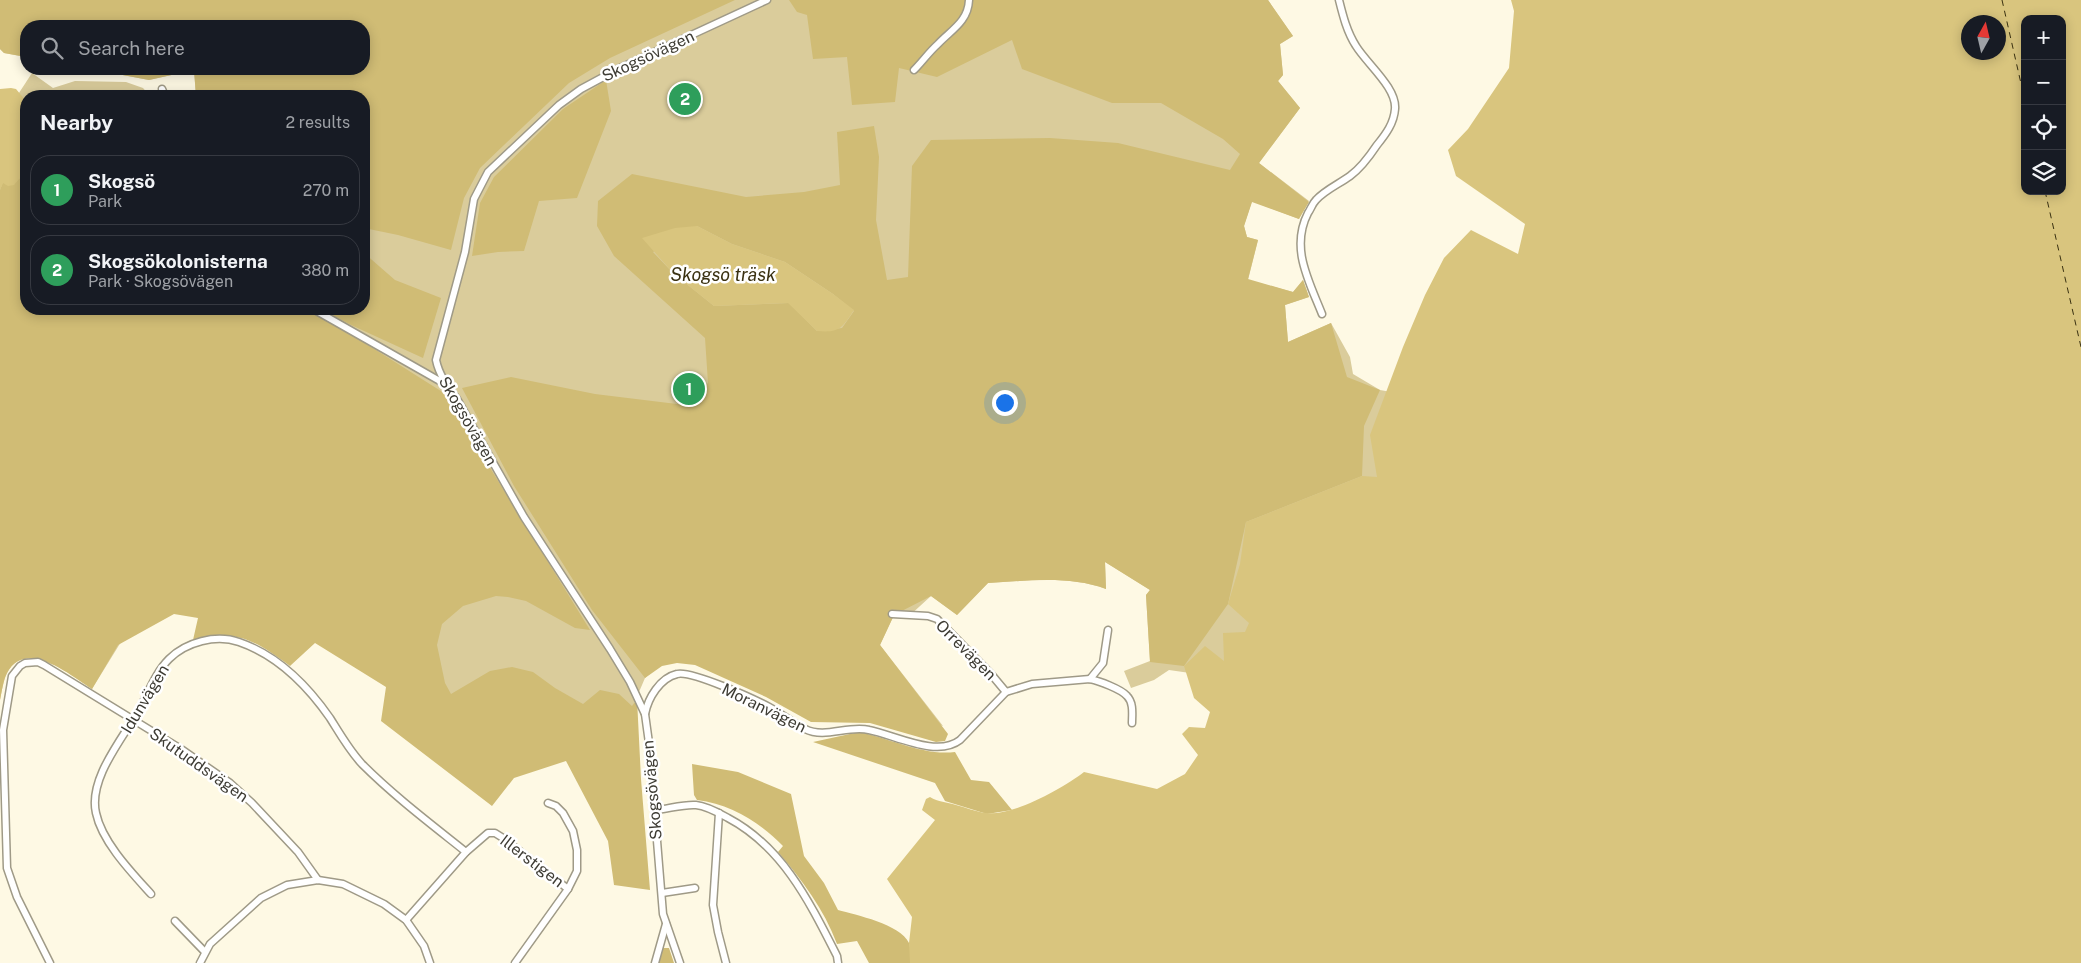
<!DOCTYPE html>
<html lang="en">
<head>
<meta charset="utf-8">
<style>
	body { margin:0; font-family:"Public Sans",sans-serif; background:#20242c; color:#f1f3f6 }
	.controls { position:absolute; right:15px; top:15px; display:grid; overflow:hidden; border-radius:10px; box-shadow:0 2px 12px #0003 }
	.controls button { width:45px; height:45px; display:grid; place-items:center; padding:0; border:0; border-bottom:1px solid #363941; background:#171b24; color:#f1f3f6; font:25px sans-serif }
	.compass { position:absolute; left:1961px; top:15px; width:45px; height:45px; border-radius:50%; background:#171b24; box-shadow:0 2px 12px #0003; rotate:8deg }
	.you { position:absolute; left:1004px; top:402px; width:18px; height:18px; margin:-12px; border:4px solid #fff; border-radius:50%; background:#1a73e8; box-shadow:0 0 0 8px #1a73e833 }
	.badge { display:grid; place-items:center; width:32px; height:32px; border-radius:50%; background:#d93025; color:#fff; font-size:16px; font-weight:700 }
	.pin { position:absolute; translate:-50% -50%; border:2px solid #fff; box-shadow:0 1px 5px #0006 }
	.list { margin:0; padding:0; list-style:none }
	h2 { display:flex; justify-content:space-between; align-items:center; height:65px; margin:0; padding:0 20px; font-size:21px }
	h2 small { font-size:16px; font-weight:400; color:#9ea1a6 }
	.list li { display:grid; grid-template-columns:32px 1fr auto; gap:15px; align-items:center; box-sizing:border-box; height:70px; margin:0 10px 10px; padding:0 10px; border:1px solid #363941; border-radius:20px }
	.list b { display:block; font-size:19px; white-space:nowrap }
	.list p { margin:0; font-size:16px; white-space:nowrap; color:#9ea1a6 }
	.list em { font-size:16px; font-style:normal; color:#9ea1a6 }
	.icon { flex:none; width:28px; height:28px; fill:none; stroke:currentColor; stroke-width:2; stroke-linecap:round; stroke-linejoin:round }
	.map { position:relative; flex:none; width:2081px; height:963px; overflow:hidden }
	.search { position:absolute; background:#171b24; box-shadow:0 2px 12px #0003; left:20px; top:20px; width:350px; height:55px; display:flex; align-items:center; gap:12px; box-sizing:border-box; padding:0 18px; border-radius:20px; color:#9ea1a6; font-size:19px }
	.panel { position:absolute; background:#171b24; box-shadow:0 2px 12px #0003; left:20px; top:90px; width:350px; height:225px; border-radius:20px }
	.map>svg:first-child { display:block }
</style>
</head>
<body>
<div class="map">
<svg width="2081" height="963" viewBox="0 0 2081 963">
	<rect width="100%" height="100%" fill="#fef9e4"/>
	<!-- green -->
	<path fill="#dacc9b" d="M 0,0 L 1268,0 L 1293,36 L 1280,44 L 1283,75 L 1278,81 L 1300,108 L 1259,163 L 1309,201 L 1300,212 L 1299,219 L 1252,201 L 1244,226 L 1247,237 L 1258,240 L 1248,280 L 1293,292 L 1303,280 L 1309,297 L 1285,305 L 1288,342 L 1331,323 L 1350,357 L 1353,374 L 1380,390 L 1559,422 L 1507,718 L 1169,670 L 1154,680 L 1131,688 L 1124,671 L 1150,661 L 1146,595 L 1150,590 L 1105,562 L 1106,589 C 1069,575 1027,581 988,583 L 957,615 L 931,596 L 908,617 L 894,615 L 880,645 L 943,726 L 690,657 L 663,662 L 645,678 L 633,706 L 523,729 L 467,779 L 394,662 L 161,577 L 92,689 C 70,675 26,638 7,673 C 3,681 2,691 0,700 L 0,122 L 32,73 L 53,88 L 75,81 L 126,82 L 143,88 L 150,96 L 26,96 L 26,309 L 364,309 L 364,96 L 196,96 L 194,70 L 149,80 L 91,69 L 364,69 L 364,26 L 26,26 L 26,57 L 4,53 L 0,49 Z"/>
	<!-- forest -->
	<g fill="#d0bc75" fill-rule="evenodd">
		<polygon points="0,0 735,0 610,58 569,83 480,168 464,198 451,250 398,235 364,228 364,96 196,96 194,70 149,80 91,69 364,69 364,26 26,26 26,57 4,53 0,49"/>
		<path d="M 789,0 L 1268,0 L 1293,36 L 1280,44 L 1283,75 L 1278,81 L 1300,108 L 1259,163 L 1309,202 L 1299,219 L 1252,202 L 1244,226 L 1247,237 L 1258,240 L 1248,279 L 1293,292 L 1303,280 L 1309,297 L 1285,305 L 1288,342 L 1331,323 L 1347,377 L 1380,390 L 1364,426 L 1362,476 L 1246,522 L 1228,604 L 1184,666 L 1150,662 L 1146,595 L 1150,590 L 1105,562 L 1106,589 C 1069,575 1026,581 988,583 L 957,615 L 931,596 L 894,615 L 880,645 L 948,734 L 945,741 L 936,742 L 870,723 L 811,722 L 766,697 L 695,665 L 677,663 L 662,666 L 645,678 L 592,610 L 514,486 L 462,388 L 511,377 L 595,394 L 685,405 L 708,383 L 705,338 L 614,256 L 597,226 L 598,201 L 632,174 L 746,197 L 804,192 L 840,185 L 837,132 L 874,126 L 879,157 L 876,220 L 887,280 L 908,277 L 912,166 L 931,140 L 1050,138 L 1118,143 L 1230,170 L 1240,154 L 1223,139 L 1161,103 L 1112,103 L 1022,69 L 1012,40 L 937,77 L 899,68 L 895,102 L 852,105 L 847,57 L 813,59 L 807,15 L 797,12 ZM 697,226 L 732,244 L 785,262 L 833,294 L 854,311 L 842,328 L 817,331 L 789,303 L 714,306 L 673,273 L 653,252 Z"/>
		<polygon points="606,80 611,111 577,198 539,201 524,251 498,252 472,256 480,203 494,177 563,109"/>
		<path d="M 26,171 L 26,309 L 307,309 L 349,333 L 444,393 L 590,630 L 575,628 L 526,601 L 508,597 L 496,596 L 463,606 L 442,624 L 437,645 L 445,683 L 451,694 L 490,671 L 512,667 L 533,672 L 555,688 L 583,704 L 600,690 L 619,694 L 632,706 L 637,699 L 641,779 L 650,890 L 614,885 L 608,841 L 566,761 L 514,778 L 492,806 L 381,721 L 386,687 L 315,643 L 290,666 C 256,641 236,628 193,640 L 198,618 L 174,614 L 118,645 L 92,689 C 70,675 26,638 7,673 C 3,681 2,691 0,700 L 0,190 L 3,182 L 21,178 Z"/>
		<polygon points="364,253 395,280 441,298 423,358 351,325 321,309 364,309"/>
		<path d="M 859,732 C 890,738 923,756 955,752 L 971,780 L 989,782 L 1012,810 L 987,814 L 945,801 L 935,783 L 813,742 Z"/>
		<path d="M 692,764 L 738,772 L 791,794 L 804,856 L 824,883 L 838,910 C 856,915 900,924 909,943 C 911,948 910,957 910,963 L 869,963 L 857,941 L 837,944 C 824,909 802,880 778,852 L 783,846 C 759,822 731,804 697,800 L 694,795 Z"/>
		<polygon points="662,948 669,948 674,963 658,963"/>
	</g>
	<!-- water -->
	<g fill="#d9c57e" fill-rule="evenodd">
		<path d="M 1511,0 L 2081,0 L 2081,963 L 910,963 L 909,943 L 912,917 L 887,879 L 935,820 L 922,810 L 926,799 L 930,797 C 938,802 947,802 956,805 C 965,807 976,812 986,813 C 1012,817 1063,788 1084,772 L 1157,789 L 1185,774 L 1198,755 L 1182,734 L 1189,727 L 1205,728 L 1210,712 L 1194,698 L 1184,666 L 1205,646 L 1224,661 L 1223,633 L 1245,632 L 1249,623 L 1228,604 L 1240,564 L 1246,522 L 1362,476 L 1377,477 L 1370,435 L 1403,347 L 1425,295 L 1444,258 L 1471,230 L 1518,254 L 1525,224 L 1456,176 L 1448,150 L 1468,129 L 1509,68 L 1514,11 ZM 2025,19 L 2062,19 L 2062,191 L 2025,191 ZM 1998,22 L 1998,52 L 1968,52 L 1968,22 Z"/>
		<polygon points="11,88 16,89 26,101 26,171 14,185 8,186 3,183 0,190 0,89"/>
		<path d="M 697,226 L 732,244 L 785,262 L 833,294 L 854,310 C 842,328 840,333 817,331 L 788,303 L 714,306 L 673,273 L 642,238 L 675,228 Z"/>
	</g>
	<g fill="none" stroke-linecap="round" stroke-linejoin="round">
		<!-- ferry -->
		<g stroke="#3a3111" stroke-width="1" stroke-dasharray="6 5" stroke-linecap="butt">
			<polyline points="2002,0 2025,101"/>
			<polyline points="2045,191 2081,347"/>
		</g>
		<!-- street casing -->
		<g stroke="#9f9a87" stroke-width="9">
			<g id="street">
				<path d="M 914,70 C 922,62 929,52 938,44 C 951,30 968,22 969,0"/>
				<polyline points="162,89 165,96"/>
				<polyline points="313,309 445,384"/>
				<path d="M 1322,314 C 1309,281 1290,248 1308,213 C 1311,209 1312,204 1316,200 C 1325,190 1339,184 1350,176 C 1361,168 1369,157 1377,145 C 1386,134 1394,123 1395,109 C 1397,88 1367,64 1356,46 C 1347,32 1343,16 1339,0"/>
				<polyline points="892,614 928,616 937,619 991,674 1006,692"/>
				<polyline points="1090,679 1103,663 1108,630"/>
				<path d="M 645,714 C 648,698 660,678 677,674 C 691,670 754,699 769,707 C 782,714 793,723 805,729 C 825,739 848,725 869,730 C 895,735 937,758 960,740 L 1006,692 L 1032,684 L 1090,679 C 1099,681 1121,689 1127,696 C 1134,703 1132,715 1132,723"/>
				<path d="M 655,810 C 668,809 683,804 696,805 C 707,806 719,813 728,818 C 783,847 810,903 837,956 L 838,963"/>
				<polyline points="719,813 713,905 718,932 726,963"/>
				<polyline points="662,893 695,888"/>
				<path d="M 151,894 C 132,873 102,842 96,813 C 88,778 124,737 140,708 C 149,691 156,672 169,659 C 186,642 216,634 239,642 C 277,655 307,685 330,718 C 340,734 349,750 362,764 C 394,796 431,824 466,852"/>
				<polyline points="406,920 466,852 488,833 495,833 503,838 568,889"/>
				<polyline points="175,921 205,952"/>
				<polyline points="50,963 17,897 7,868 3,730 12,676 20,666 25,663 38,662 44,665 181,749 230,783 252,803 298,852 318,880"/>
				<polyline points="200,963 210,944 261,898 287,885 318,880 343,884 384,904 406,920 424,946 430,963"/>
				<polyline points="515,963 568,889 577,871 577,850 573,831 563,813 556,806 548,803"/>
				<polyline points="655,963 666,924"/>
				<path d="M 680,963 L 663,914 L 649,743 L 645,714 L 630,682 L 610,649 L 524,517 L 457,399 C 448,387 439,375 436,360 L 465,252 L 474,199 L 488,172 L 559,105 L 581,89 L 620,68 L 767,0"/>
			</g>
		</g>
		<!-- street -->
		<use href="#street" stroke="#fff" stroke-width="6"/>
	</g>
	<g text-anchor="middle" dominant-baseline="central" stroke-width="5" stroke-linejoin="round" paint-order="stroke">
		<!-- street labels -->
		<g font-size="16" fill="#3e3c34" stroke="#fff">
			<text transform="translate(648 56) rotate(-25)">Skogsövägen</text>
			<text transform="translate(468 421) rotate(60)">Skogsövägen</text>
			<text transform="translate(966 650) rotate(45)">Orrevägen</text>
			<text transform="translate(145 699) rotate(-59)">Idunvägen</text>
			<text transform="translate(764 708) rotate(26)">Moranvägen</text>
			<text transform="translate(199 765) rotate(35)">Skutuddsvägen</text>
			<text transform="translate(652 790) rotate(-95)">Skogsövägen</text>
			<text transform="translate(532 861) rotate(37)">Illerstigen</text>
		</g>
		<!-- water labels -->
		<g font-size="18" font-style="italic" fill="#3a3111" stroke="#fff">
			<text x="723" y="274">Skogsö träsk</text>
		</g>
	</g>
</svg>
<div class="controls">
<button>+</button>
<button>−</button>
<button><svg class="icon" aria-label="locate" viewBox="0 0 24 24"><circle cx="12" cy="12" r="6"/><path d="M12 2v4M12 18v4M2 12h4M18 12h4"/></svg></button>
<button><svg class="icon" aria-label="layers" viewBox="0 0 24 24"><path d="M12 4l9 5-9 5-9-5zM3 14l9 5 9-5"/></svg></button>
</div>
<svg class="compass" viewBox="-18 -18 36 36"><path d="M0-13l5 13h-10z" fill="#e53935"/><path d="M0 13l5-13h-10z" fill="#9ea1a6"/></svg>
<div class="you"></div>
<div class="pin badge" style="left:689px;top:389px;background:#2e9e5b">1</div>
<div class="pin badge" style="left:685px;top:99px;background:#2e9e5b">2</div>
<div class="search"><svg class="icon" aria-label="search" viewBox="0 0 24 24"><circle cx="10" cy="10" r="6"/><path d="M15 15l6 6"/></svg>Search here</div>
<section class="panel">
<h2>Nearby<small>2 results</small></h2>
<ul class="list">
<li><span class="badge" style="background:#2e9e5b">1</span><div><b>Skogsö</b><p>Park</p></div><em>270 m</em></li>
<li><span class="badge" style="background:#2e9e5b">2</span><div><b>Skogsökolonisterna</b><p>Park · Skogsövägen</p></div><em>380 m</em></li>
</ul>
</section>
</div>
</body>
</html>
